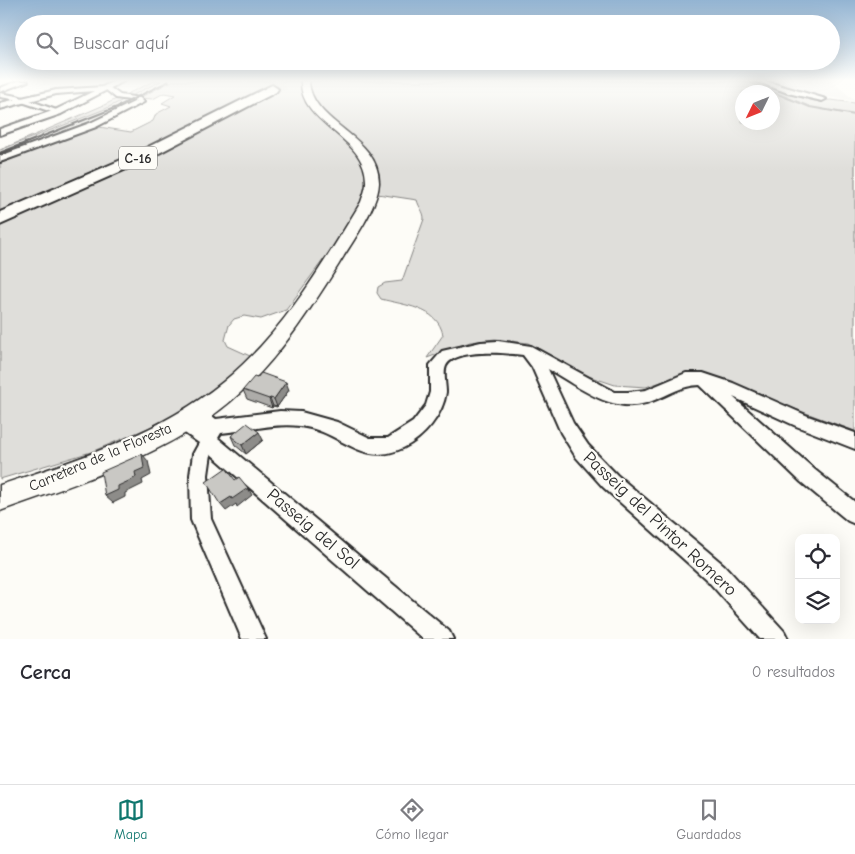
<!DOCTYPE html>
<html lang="es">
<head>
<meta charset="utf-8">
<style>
	body { margin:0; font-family:"Comic Neue",sans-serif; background:#f7f7f7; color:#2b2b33 }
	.controls { position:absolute; right:15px; bottom:15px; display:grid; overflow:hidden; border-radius:10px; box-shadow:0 5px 20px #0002 }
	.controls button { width:45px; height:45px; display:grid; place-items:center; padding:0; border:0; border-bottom:1px solid #e1e1e2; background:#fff; color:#2b2b33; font:25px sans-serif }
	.compass { position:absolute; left:735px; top:85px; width:45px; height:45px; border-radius:50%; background:#fff; box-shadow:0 5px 20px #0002; rotate:227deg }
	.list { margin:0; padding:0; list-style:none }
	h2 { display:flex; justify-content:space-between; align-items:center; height:65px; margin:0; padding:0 20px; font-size:21px }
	h2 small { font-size:16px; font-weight:400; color:#7c7c81 }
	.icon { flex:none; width:28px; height:28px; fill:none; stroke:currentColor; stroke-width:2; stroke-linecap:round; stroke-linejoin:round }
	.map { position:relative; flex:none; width:855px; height:639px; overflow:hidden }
	.search { position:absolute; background:#fff; box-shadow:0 5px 20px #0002; left:15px; right:15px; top:15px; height:55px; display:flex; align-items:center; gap:12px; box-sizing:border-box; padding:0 18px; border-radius:28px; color:#7c7c81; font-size:19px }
	.sheet { height:145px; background:#fff }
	nav { display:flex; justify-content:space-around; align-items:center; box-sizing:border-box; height:70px; border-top:1px solid #e1e1e2; background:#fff; font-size:14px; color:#7c7c81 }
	nav a { display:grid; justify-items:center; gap:2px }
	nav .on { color:#0f766e }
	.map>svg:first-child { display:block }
</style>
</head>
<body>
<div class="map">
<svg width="855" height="639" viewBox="0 0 855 639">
	<rect width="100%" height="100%" fill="#fdfcf7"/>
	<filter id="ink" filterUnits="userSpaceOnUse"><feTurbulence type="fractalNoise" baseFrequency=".02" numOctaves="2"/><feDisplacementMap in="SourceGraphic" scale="10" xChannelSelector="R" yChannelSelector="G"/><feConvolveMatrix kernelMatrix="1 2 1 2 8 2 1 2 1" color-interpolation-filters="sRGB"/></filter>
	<g filter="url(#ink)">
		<!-- built -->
		<g fill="#edece8">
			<polygon points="161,81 172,81 92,119 0,155 0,150 105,109"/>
			<polygon points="770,81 832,81 855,101 828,97"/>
		</g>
		<!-- green -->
		<g fill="#dfdeda" stroke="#858482" fill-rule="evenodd">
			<polygon points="154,81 161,81 105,109 0,150 104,105"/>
			<path d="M 172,81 L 749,81 L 814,101 L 831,100 L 855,103 L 855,431 L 708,377 L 690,374 L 670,379 L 646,387 L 615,385 L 576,372 L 528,343 L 495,339 L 470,342 L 427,358 L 443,335 C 438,307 403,305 381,299 L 377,293 L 378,287 L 385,283 L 402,281 L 424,219 C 424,211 419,208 417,200 L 371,193 L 352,221 L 286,310 L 261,319 L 244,316 L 234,319 L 229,325 L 225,340 L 228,346 L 250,356 L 225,382 L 169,419 L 91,452 L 0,479 L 0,163 L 99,127 L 131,132 L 153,121 L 156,114 L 171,106 L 162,103 L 175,95 L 164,93 L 153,99 L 139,98 ZM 742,92 L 772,92 L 772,122 L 742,122 Z"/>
		</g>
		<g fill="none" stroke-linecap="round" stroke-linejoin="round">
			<!-- stream -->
			<polyline stroke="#7e7d7b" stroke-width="2" points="746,81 810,107 855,115"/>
			<!-- motorway-tunnel -->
			<polyline stroke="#d3d2ce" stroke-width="13" stroke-dasharray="13 7" stroke-linecap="butt" points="272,89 288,81"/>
			<!-- minor casing -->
			<g stroke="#2b2b2b" stroke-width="4">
				<g id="minor">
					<polygon points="18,81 28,81 0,92 0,88"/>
					<polygon points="755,81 765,81 826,99 822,101 788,93"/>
					<polygon points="105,87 109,87 120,95 140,98 144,102 96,127 0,162 0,156 90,123 136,101 116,98 105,89"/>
					<polygon points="0,93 17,96 62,112 58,114 13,99 0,97"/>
					<path d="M 498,341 L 531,346 L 615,392 L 628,392 L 646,390 L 686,373 L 703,373 L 733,383 L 808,416 L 855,433 L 855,449 L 796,426 L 733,397 L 815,470 L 855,502 L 855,524 L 848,521 L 801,482 L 700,385 C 682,385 669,395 652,401 C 613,416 581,388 548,369 L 573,423 L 588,445 L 617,475 L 724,565 L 784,631 L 788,639 L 760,639 L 708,581 L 603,487 L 576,457 L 561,433 L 532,367 L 523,355 C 506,353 455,348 446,366 C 443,372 446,385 446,392 C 443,415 424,438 403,448 C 360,468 342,431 300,426 C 273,423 247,431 221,433 L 218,438 L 449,631 L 453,639 L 423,639 L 211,454 L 208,475 L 211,519 L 266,639 L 242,639 L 191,520 L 190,475 L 193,454 L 199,443 L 176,427 L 174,422 L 176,417 L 182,415 L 197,423 L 190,412 L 192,407 C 204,403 207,413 216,419 L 280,411 L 301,412 L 337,422 L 370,438 L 388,438 L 413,422 L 426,405 L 430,392 L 430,365 L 442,351 L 481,342 Z"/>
				</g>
			</g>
			<!-- tertiary casing -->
			<g stroke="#2b2b2b" stroke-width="4">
				<polygon id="tertiary" points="114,81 124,81 61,114 0,135 0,129 55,110 94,91 56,94 0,109 0,103 56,90 102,87"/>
			</g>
			<!-- secondary casing -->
			<g stroke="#2b2b2b" stroke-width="3">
				<path id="secondary" d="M 301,81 L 309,81 C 311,125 380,135 379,183 C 378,208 351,243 339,264 C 310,310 280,356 240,393 C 177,452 80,482 0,511 L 0,485 C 77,460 159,434 223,382 C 282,334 322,266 361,202 C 363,196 366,189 366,183 C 368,136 300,126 301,81 Z"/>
			</g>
			<!-- motorway casing -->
			<g stroke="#2b2b2b" stroke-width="4">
				<polygon id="motorway" points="272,85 278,89 276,92 140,163 0,225 0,212 128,157"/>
			</g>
			<!-- minor -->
			<use href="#minor" fill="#fdfcf7" fill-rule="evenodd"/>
			<!-- tertiary -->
			<use href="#tertiary" fill="#fdfcf7" fill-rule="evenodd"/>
			<!-- secondary -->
			<use href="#secondary" fill="#fdfcf7" fill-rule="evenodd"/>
			<!-- motorway -->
			<use href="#motorway" fill="#fdfcf7" fill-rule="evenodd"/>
			<!-- rail-far1 -->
			<polyline stroke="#2b2b2b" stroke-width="2" points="23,144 117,107 169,81"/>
			<!-- rail -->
			<polyline stroke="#2b2b2b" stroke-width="2.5" points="0,153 26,143"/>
		</g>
		<!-- wall -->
		<g fill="#adaca9" stroke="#2b2b2b">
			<polygon points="257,378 289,390 277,407 273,406 272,408 247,399 243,390"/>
			<polygon points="231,436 263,440 246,454 235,445"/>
		</g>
		<!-- shaded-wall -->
		<g fill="#8d8c89" stroke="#2b2b2b">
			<polygon points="286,382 289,390 277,407 274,399"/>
			<polygon points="270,398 273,406 272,408 269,399"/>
			<polygon points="259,432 263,440 246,454 242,445"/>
			<polygon points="142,454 148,461 151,475 142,480 143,484 125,493 125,497 113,503 105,496 135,472"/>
			<polygon points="248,488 252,495 237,507 236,504 226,511 220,504 231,497"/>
		</g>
		<!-- building -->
		<g fill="#c9c8c4" stroke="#2b2b2b">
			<polygon points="261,373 286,382 274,399 270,398 269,399 243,390 254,377 257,378"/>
			<polygon points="247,423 259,432 242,445 231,436"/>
			<polygon points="142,454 144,468 135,472 136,477 133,479 118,486 118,490 105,496 101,472"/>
			<polygon points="226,468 235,480 239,477 248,488 232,499 231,497 220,504 206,482"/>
		</g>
	</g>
	<!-- sky -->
	<linearGradient id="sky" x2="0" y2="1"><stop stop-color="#93b4d2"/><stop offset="0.47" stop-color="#fefefb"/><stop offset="1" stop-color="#fefefb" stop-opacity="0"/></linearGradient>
	<rect width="855" height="171" fill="url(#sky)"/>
	<g text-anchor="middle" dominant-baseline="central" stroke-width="4.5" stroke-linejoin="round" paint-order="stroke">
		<!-- shield labels -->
		<rect fill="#fdfcf7" stroke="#6a6a68" stroke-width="1" x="119" y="146.5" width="38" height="23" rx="4"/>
		<g font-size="14" font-weight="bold" fill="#2b2b2b">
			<text x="138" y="158">C-16</text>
		</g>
		<!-- street labels -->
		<g font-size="15" fill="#2b2b2b" stroke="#fdfcf7">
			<text transform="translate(100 457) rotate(-23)">Carretera de la Floresta</text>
		</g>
		<!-- near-street labels -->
		<g font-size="18" fill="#2b2b2b" stroke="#fdfcf7">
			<text transform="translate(660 524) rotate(43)">Passeig del Pintor Romero</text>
			<text transform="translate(313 529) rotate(40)">Passeig del Sol</text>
		</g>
	</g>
</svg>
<div class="controls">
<button><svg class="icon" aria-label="locate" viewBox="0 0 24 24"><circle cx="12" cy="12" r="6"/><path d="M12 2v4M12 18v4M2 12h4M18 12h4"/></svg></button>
<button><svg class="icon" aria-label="layers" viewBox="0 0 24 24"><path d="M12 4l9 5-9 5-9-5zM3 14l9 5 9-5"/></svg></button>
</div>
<svg class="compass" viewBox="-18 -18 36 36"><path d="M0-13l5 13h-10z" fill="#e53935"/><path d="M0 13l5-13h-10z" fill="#7c7c81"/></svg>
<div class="search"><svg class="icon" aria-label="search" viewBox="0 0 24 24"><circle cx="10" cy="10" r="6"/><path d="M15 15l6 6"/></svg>Buscar aquí</div>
</div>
<section class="sheet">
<h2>Cerca<small>0 resultados</small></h2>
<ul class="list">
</ul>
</section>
<nav>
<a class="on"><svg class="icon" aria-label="map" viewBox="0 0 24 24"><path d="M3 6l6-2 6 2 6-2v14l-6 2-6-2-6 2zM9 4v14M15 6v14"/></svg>Mapa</a>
<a><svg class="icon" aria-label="directions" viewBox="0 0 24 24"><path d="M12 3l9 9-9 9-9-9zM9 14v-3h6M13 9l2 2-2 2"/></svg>Cómo llegar</a>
<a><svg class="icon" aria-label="saved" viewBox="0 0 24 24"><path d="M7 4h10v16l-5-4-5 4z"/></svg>Guardados</a>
</nav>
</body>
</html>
